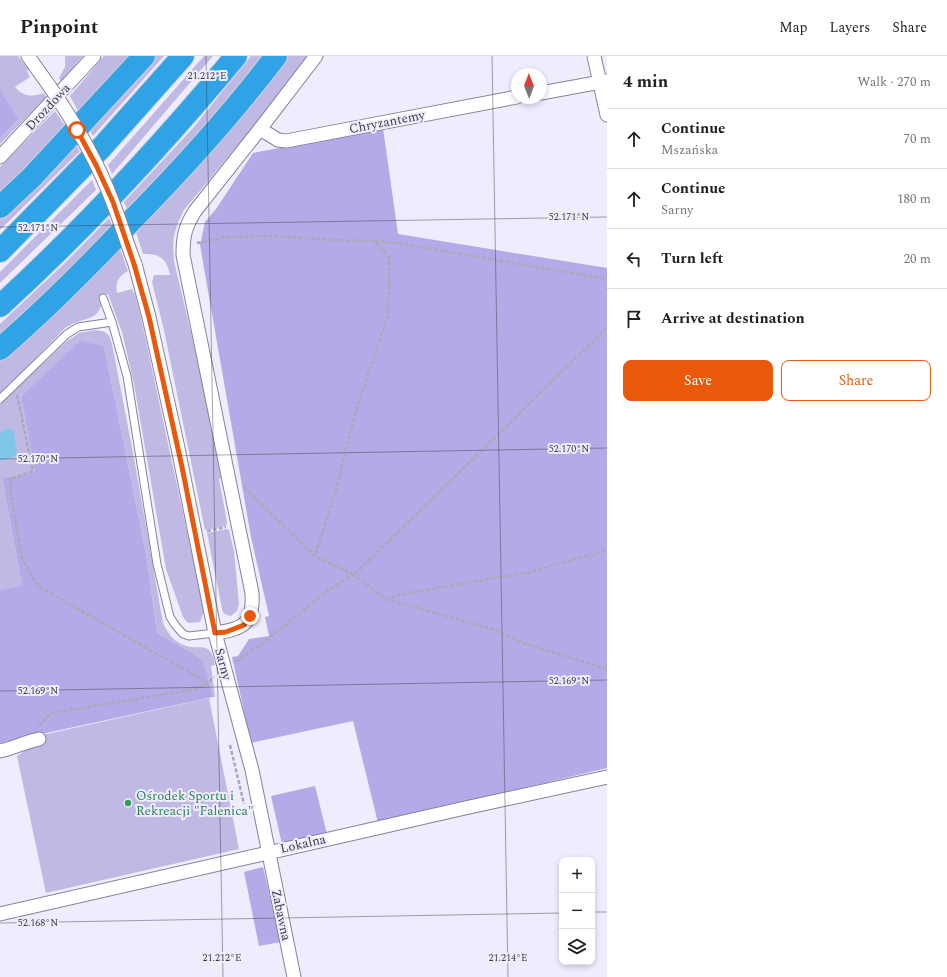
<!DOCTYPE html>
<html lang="en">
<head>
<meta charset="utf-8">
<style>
	body { margin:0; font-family:Spectral,serif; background:#f2f2f2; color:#202124 }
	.controls { position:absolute; right:12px; bottom:12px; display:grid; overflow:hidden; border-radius:8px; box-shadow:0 2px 6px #0003 }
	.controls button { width:36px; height:36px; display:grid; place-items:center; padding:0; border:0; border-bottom:1px solid #e0e0e0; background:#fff; color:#202124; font:20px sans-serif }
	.compass { position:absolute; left:511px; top:12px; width:36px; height:36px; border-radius:50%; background:#fff; box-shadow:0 2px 6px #0003; rotate:359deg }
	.stop { position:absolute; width:12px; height:12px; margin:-9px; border:3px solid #ea580c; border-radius:50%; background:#fff }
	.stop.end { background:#ea580c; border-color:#fff; box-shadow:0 1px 4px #0008 }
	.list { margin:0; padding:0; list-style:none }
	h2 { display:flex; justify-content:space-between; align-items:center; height:52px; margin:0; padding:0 16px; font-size:17px }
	h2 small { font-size:13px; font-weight:400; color:#757577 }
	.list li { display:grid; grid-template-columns:26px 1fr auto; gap:12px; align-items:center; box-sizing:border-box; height:60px; padding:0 16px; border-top:1px solid #e0e0e0 }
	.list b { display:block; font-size:15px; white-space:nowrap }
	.list p { margin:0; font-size:13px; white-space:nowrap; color:#757577 }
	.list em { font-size:13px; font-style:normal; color:#757577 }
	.actions { display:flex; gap:8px; padding:12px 16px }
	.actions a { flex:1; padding:9px 0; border:1px solid #ea580c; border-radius:8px; text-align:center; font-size:14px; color:#ea580c }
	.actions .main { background:#ea580c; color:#fff }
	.icon { flex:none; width:22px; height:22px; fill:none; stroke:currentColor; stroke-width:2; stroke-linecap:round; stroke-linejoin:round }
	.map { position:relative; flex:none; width:607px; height:921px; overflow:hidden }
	header { display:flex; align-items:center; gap:24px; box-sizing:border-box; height:56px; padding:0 20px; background:#fff; border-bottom:1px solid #e0e0e0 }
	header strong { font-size:19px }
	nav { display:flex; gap:22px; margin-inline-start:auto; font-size:14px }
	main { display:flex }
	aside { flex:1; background:#fff }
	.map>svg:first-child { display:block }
</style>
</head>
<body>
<header>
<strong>Pinpoint</strong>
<nav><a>Map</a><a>Layers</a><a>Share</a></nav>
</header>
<main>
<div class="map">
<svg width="607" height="921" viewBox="0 0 607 921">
	<rect width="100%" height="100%" fill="#eeecfd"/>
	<!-- green -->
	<g fill="#c0b9e4">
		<path d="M 0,0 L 18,0 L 29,14 L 27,15 L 30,21 L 15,31 C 23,41 33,41 44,37 L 46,41 L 0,88 L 0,82 L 19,63 L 0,33 Z"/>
		<polygon points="65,0 83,0 61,25 59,22 65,11"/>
		<polygon points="104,0 132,0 79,57 70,40"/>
		<polygon points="156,0 164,0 93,80 89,73"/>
		<polygon points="204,0 213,0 112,118 108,109"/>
		<polygon points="251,0 265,0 243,28 129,157 124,146 193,72"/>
		<path d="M 287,0 L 309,0 L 272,48 L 184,154 C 174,174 172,182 174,205 L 206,340 L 221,422 L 219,423 L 227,466 L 226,470 L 205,474 L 164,274 L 152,226 L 154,219 L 170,219 C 167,203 160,197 143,198 L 135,173 L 239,59 Z"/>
		<polygon points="55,55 66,71 0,137 0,111"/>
		<polygon points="75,87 80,95 0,174 0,163"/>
		<polygon points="92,124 96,134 0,227 0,216"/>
		<polygon points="109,162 114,173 0,280 0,268 66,206"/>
		<path d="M 119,190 L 128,215 C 119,220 115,226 117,237 L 132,233 L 135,239 L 140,257 L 204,555 L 200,566 L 188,567 L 183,561 L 166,513 L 134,328 L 122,276 L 108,238 L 98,242 L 101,249 C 98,262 88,262 77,266 C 73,267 69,270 65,272 L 0,339 L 0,303 Z"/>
		<path d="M 94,274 C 106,275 109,276 112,288 L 134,402 L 163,567 C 167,576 172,583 181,588 C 199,597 210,581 215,609 L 211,610 L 215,641 L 213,641 L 204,606 L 191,596 L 157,577 L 147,503 L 104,290 L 21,341 L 35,416 L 2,422 L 22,529 L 0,534 L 0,405 L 17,400 L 7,372 L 0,377 L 0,348 L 66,286 L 79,277 Z"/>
		<path d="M 227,473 L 229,474 L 234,495 L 239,548 L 237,555 L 231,560 C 226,559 223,558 222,553 L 207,477 Z"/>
		<polygon points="209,642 239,793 46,837 17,700 34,689 38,680"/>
	</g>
	<!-- forest -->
	<g fill="#b5aae7">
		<polygon points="0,33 19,63 0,82"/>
		<polygon points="383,72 398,178 607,212 607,712 378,767 353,665 251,687 232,601 238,600 249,583 269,580 265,561 269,560 251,481 200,189 205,166 216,153 253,97"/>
		<polygon points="80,285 104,290 147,503 157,577 191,596 204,606 213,641 0,687 0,534 22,529 2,422 35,416 21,341"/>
		<polygon points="315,730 327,778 282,788 271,740"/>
		<polygon points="263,811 281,886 259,890 244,816"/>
	</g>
	<!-- water -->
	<polygon fill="#7fc7e9" points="7,372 14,375 17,400 0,405 0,377"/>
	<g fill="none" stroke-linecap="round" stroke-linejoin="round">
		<!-- service casing -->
		<g stroke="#85829b" stroke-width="9">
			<g id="service">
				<polyline points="103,242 112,266 127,320 157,508 170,561 176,570 183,578 189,580 215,577"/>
				<polyline points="0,343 67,278 78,271 112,266"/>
			</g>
		</g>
		<!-- minor casing -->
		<g stroke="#85829b" stroke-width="15">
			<g id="minor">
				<polyline points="28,0 50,31"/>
				<polyline points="594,0 607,59"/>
				<polyline points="541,37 607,25"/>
				<polyline points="260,73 278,84 286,85 517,41"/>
				<polyline points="0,101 94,0"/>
				<polyline points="135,208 149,261 178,392 215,577 252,714 294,921"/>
				<path d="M 215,577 C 243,573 254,568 252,537 L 183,199 C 183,180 185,171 195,155 L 260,73 L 316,0"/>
				<path d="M 0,695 C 14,692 25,686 39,683"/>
				<polyline points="0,858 465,752 607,721"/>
			</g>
		</g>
		<!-- motorway casing -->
		<g stroke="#d0d0d2" stroke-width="24">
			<g id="motorway">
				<polyline points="0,151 32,121 144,0"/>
				<polyline points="0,195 102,91 183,0"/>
				<path d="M 0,250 C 85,172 163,88 236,0"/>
				<path d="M 0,293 C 47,252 90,209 132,164 C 183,112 232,58 276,0"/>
			</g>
		</g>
		<!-- path -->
		<g stroke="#aba9b7" stroke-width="2.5" stroke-dasharray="4 2" stroke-linecap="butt">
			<polyline points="375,185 397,187 607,223"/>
			<polyline points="197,187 226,181 273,180 334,184 375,185 389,202 389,233 388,260 358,348 345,397 337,430 315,500"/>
			<polyline points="17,339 33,415 10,423 12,446 22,502 38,530 208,627"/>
			<polyline points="244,431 315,500 354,519 607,272"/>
			<polyline points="207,475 226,471"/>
			<polyline points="386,543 492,573 529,589 607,613"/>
			<polyline points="236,606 264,586 331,532 354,519 386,543 414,536 530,516 607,494"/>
			<polyline points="39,670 51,657 196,633 208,627 214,621"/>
			<polyline points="230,689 244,748"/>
		</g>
		<!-- service -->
		<use href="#service" stroke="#fff" stroke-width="7"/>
		<!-- minor -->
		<use href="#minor" stroke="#fff" stroke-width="13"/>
		<!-- motorway -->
		<use href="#motorway" stroke="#2fa3e6" stroke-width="22"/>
		<!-- minor-bridge casing -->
		<g stroke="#85829b" stroke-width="15" stroke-linecap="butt">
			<path id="minor-bridge" d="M 50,31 C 75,67 98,106 113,147 C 121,167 127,188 135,208"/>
		</g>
		<!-- minor-bridge -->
		<use href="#minor-bridge" stroke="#fff" stroke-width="13"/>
	</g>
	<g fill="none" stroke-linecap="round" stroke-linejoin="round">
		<!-- route -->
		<polyline stroke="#ea580c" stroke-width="5" points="77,74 96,109 113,146 134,208 149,261 182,411 215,577 226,576 244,569 250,560"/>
	</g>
	<!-- ticks -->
	<path fill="none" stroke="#3c3a45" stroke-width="1" stroke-opacity="0.45" d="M 206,0 L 223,921M 492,0 L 508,921M 0,171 L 607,161M 0,403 L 607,392M 0,635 L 607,624M 592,856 L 607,856M 0,867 L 562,857"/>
	<!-- markers -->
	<circle fill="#2e9e5b" stroke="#eeecfd" stroke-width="1.5" cx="128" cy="747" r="4"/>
	<g text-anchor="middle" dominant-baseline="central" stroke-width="4" stroke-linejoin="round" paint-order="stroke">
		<!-- street labels -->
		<g font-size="13" fill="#3c3a45" stroke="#eeecfd">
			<text transform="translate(48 51) rotate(-47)">Drozdowa</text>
			<text transform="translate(387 66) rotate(-11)">Chryzantemy</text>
			<text transform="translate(223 608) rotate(75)">Sarny</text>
			<text transform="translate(303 788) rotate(-13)">Lokalna</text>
			<text transform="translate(281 859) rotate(78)">Zabawna</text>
		</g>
		<!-- leisure labels -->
		<g font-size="13" fill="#27864d" stroke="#eeecfd" text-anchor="start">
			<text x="136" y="740">Ośrodek Sportu i<tspan x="136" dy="15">Rekreacji "Falenica"</tspan></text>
		</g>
	</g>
	<g font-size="10" text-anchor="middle" fill="#3c3a45" stroke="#eeecfd" stroke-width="4" stroke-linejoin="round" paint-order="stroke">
		<text x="207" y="23">21.212°E</text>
		<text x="569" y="164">52.171°N</text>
		<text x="38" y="175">52.171°N</text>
		<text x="569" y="396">52.170°N</text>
		<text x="38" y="406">52.170°N</text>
		<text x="569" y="628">52.169°N</text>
		<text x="38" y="638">52.169°N</text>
		<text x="38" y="870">52.168°N</text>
		<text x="222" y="905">21.212°E</text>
		<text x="508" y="905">21.214°E</text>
	</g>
</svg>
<div class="controls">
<button>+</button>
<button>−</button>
<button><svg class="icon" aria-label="layers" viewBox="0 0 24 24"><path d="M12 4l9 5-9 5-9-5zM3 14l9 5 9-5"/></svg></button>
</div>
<svg class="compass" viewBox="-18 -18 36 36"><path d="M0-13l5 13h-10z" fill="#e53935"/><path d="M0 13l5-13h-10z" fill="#757577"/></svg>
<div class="stop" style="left:77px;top:74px"></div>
<div class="stop end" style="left:250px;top:560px"></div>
</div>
<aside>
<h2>4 min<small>Walk · 270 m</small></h2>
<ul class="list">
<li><svg class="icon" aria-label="ahead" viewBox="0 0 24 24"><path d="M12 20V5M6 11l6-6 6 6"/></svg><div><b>Continue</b><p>Mszańska</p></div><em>70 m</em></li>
<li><svg class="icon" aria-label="ahead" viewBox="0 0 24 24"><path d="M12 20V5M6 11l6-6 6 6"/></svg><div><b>Continue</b><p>Sarny</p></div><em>180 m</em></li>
<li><svg class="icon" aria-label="left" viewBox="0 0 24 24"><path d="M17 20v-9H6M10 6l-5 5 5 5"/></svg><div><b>Turn left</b></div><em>20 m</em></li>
<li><svg class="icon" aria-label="arrive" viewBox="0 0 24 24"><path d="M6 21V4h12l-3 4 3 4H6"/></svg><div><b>Arrive at destination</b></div></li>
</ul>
<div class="actions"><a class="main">Save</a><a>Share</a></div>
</aside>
</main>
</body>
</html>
